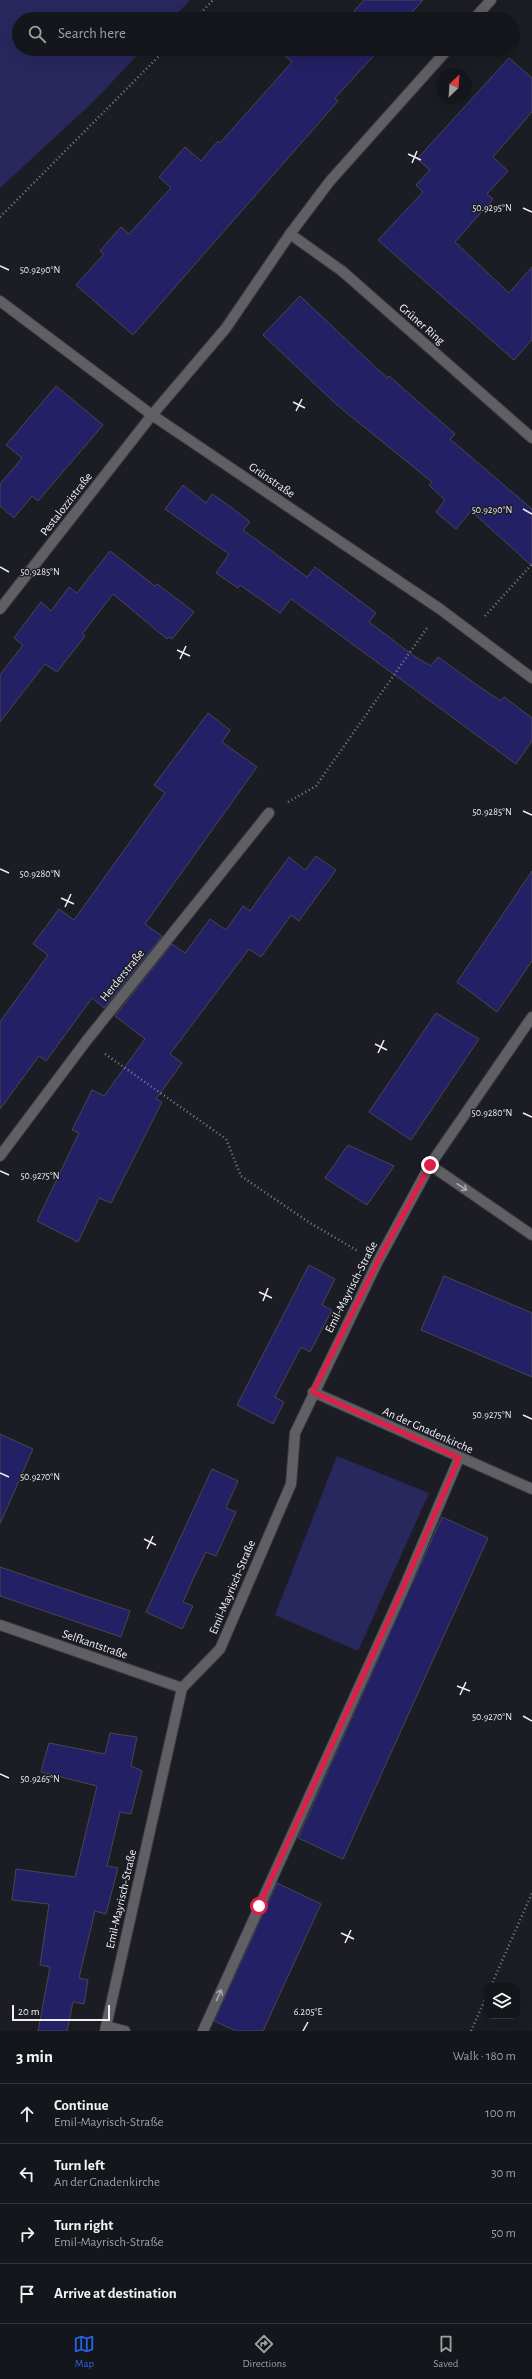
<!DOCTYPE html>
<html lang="en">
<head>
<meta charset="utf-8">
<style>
	body { margin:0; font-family:"Alegreya Sans",sans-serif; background:#1e1f24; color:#f1f3f6 }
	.controls { position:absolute; right:12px; bottom:12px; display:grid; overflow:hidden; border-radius:8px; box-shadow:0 4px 16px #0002 }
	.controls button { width:36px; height:36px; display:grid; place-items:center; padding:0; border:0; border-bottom:1px solid #34353a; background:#15161b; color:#f1f3f6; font:20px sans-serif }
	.compass { position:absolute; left:436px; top:68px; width:36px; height:36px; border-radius:50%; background:#15161b; box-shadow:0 4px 16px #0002; rotate:25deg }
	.scale { position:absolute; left:12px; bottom:10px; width:98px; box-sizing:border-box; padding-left:4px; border:2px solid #efeff5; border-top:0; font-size:11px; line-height:14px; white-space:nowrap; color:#efeff5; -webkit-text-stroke:3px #1c1d24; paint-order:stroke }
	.stop { position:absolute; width:12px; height:12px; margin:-9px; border:3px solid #e11d48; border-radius:50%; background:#fff }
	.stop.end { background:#e11d48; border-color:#fff; box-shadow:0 1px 4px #0008 }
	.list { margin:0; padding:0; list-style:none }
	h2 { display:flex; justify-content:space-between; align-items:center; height:52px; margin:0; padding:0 16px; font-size:17px }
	h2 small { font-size:13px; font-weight:400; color:#9d9fa3 }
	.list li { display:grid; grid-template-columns:26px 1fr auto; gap:12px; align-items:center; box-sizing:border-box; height:60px; padding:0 16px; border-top:1px solid #34353a }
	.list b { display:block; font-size:15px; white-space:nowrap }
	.list p { margin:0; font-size:13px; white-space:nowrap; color:#9d9fa3 }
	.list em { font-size:13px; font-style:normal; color:#9d9fa3 }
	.icon { flex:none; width:22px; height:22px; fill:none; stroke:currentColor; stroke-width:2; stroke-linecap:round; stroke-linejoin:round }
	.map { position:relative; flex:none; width:532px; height:2031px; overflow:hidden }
	.search { position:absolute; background:#15161b; box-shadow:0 4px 16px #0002; left:12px; right:12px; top:12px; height:44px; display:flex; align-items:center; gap:10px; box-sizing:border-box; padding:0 14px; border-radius:22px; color:#9d9fa3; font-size:15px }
	.sheet { height:292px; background:#15161b }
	nav { display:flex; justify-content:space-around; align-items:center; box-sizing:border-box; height:56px; border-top:1px solid #34353a; background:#15161b; font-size:11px; color:#9d9fa3 }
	nav a { display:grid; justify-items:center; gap:2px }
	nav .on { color:#2563eb }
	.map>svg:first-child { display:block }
</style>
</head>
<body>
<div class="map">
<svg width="532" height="2031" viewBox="0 0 532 2031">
	<rect width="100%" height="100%" fill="#1c1d24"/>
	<!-- green -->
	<g fill="#28285f">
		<polygon points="0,0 190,0 172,19 19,19 19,49 143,49 95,100 0,188"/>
		<polygon points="337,1456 429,1493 358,1651 275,1615"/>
	</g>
	<!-- building -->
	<g fill="#242065" stroke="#464750">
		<polygon points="364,0 423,0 406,19 347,19"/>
		<polygon points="277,49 380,49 335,98 338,101 133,335 76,285 104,254 100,251 121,227 129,234 171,188 159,177 185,147 201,161 218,141 220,143 292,62"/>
		<polygon points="509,58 532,78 532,112 493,157 508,171 487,194 493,199 455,242 509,293 532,267 532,340 514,360 378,240 423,192 416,185 430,170 417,159"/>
		<polygon points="300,296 387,378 389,376 455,434 450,439 532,509 532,566 471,511 456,529 436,512 445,500 429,485 432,482 337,405 263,335"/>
		<polygon points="56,386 103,425 38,501 32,496 14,518 0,506 0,484 22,458 6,445"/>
		<polygon points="183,485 206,503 212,494 231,507 250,522 243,530 307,577 315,567 376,613 369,622 414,656 431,666 438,657 481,688 501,701 504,697 532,718 532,741 516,764 291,599 280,613 240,585 238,588 216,573 229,554 165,509"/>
		<polygon points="110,551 155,586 157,584 194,612 172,639 169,637 167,639 113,594 82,634 85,636 57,672 45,664 0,722 0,675 23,645 14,638 41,602 51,611 69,587 77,593"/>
		<polygon points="208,713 230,730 222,742 257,767 145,924 162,936 104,1008 92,998 46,1061 39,1056 0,1109 0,1022 48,955 33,944 59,909 74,920 165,793 154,785"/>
		<polygon points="316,856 336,870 299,921 291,915 261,957 249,949 170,1054 182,1063 156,1099 162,1102 111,1203 99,1198 78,1242 37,1221 79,1133 72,1130 92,1090 104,1096 145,1039 115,1016 172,944 185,953 210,919 226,930 243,906 250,911 289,857 305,870"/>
		<polygon points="532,871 532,961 497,1012 457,982"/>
		<polygon points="436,1013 479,1039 411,1140 369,1112"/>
		<polygon points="348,1145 394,1166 367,1205 325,1178"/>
		<polygon points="309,1265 335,1279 322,1305 332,1310 310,1352 301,1347 275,1397 284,1402 273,1424 237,1405"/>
		<polygon points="444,1276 532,1313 532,1377 421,1330"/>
		<polygon points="0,1434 33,1449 0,1524"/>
		<polygon points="212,1469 238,1481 226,1508 236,1512 216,1556 206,1552 194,1577 183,1602 193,1606 182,1629 146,1612"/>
		<polygon points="442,1517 488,1538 343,1859 298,1838"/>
		<polygon points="0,1567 130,1611 121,1637 0,1596"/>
		<polygon points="110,1733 137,1737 131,1766 142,1771 131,1814 120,1812 107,1866 118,1868 106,1914 95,1911 79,1978 88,1980 84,2004 73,2002 67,2031 38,2031 50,1967 40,1965 49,1904 12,1900 16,1869 75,1877 97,1786 41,1772 45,1757 49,1743 105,1754"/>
		<polygon points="277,1883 321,1904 263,2031 236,2031 214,2021"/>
	</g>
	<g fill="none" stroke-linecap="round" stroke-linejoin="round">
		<!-- minor casing -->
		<g stroke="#3a3a41" stroke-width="12">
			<g id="minor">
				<polyline points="474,19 491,0"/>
				<polyline points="290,234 342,271 532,438"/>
				<polyline points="0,301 152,415 440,609 532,678"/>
				<polyline points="0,609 152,415 226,328 290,234 330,181 448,49"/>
				<polyline points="0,1156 87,1040 269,813"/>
				<polyline points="430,1165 532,1235"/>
				<polyline points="313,1392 532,1489"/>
				<polyline points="0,1625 182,1688"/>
				<polyline points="106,2026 125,2031"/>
				<polyline points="105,2031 182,1688 220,1649 291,1484 295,1433 377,1263 430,1165 532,1017"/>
				<polyline points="203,2031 403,1590 459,1458"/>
			</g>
		</g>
		<!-- path -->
		<g stroke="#7e7f85" stroke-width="2.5" stroke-dasharray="1 3" stroke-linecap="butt">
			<polyline points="195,19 213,0"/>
			<polyline points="0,217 166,49"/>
			<polyline points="485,616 532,564"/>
			<polyline points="288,802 316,786 427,628"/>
			<polyline points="105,1054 226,1139 241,1176 310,1223 358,1251"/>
			<polyline points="491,1986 532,1893"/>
			<polyline points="471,2031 487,1995"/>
		</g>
		<!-- minor -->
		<use href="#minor" stroke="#606064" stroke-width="10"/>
	</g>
	<!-- one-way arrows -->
	<defs><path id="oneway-shaft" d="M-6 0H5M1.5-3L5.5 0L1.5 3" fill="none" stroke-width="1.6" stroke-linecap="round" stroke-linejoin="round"/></defs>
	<g stroke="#a8a8ac">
		<use href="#oneway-shaft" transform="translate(462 1187) rotate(33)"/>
		<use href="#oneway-shaft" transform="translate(219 1995) rotate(-66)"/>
	</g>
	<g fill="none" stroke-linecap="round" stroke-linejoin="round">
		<!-- route -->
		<polyline stroke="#e11d48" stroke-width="5" points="259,1906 402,1590 459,1458 313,1392 377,1263 430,1165"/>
	</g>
	<!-- ticks -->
	<path fill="none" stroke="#efeff5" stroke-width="1.5" d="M 408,154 L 421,160M 412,163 L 417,151M 523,208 L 532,212M 0,266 L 9,270M 293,402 L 305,408M 296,411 L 302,399M 523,509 L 532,514M 0,567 L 9,572M 177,650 L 190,656M 180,659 L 186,646M 523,811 L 532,815M 0,869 L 9,873M 61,898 L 74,904M 65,907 L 71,894M 375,1044 L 387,1050M 378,1053 L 384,1040M 523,1113 L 532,1117M 0,1171 L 9,1175M 259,1292 L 272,1298M 263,1301 L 268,1288M 523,1415 L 532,1419M 0,1473 L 9,1477M 144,1539 L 156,1545M 147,1549 L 153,1536M 457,1686 L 470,1691M 460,1695 L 466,1682M 523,1716 L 532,1721M 0,1774 L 9,1778M 341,1933 L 354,1939M 345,1943 L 351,1930M 303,2031 L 308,2022"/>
	<g text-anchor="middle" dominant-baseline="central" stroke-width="3" stroke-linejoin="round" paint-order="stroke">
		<!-- street labels -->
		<g font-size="12" fill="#efeff5" stroke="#1c1d24">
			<text transform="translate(422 324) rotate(41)">Grüner Ring</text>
			<text transform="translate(272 480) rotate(34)">Grünstraße</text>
			<text transform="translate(66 504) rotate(-52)">Pestalozzistraße</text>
			<text transform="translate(122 975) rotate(-51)">Herderstraße</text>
			<text transform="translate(351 1287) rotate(-63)">Emil-Mayrisch-Straße</text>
			<text transform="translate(428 1430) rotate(24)">An der Gnadenkirche</text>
			<text transform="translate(232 1587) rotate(-67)">Emil-Mayrisch-Straße</text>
			<text transform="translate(95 1644) rotate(19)">Selfkantstraße</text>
			<text transform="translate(121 1899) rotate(-77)">Emil-Mayrisch-Straße</text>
		</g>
	</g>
	<g font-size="10" text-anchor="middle" fill="#efeff5" stroke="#1c1d24" stroke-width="3" stroke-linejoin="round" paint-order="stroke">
		<text x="492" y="211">50.9295°N</text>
		<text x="40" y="273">50.9290°N</text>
		<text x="492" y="513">50.9290°N</text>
		<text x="40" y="575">50.9285°N</text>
		<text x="492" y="815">50.9285°N</text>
		<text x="40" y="877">50.9280°N</text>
		<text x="492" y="1116">50.9280°N</text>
		<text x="40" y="1179">50.9275°N</text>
		<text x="492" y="1418">50.9275°N</text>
		<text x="40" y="1480">50.9270°N</text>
		<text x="492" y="1720">50.9270°N</text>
		<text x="40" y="1782">50.9265°N</text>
		<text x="308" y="2015">6.205°E</text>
	</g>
</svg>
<div class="controls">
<button><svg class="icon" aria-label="layers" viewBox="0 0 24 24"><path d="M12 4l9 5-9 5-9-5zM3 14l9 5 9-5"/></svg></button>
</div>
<svg class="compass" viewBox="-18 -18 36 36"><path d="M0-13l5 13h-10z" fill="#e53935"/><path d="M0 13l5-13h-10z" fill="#9d9fa3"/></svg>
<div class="scale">20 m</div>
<div class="stop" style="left:259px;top:1906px"></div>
<div class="stop end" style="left:430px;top:1165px"></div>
<div class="search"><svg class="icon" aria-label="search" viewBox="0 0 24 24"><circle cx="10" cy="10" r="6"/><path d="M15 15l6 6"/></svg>Search here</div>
</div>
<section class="sheet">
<h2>3 min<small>Walk · 180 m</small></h2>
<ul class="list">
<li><svg class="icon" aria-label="ahead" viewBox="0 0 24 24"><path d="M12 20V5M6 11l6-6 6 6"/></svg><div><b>Continue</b><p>Emil-Mayrisch-Straße</p></div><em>100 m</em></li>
<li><svg class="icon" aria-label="left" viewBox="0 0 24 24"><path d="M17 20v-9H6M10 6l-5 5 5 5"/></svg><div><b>Turn left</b><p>An der Gnadenkirche</p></div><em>30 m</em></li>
<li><svg class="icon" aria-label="right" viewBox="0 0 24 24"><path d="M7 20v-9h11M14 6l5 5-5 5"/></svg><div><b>Turn right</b><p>Emil-Mayrisch-Straße</p></div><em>50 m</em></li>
<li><svg class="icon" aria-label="arrive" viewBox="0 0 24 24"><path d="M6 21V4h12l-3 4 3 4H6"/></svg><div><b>Arrive at destination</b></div></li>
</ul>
</section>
<nav>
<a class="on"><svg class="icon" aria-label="map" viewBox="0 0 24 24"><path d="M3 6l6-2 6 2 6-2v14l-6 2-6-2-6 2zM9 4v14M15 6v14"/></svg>Map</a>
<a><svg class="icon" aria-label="directions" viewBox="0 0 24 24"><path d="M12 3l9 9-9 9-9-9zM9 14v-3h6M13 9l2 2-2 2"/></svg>Directions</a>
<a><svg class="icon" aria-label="saved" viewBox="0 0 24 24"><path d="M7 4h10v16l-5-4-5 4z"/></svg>Saved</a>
</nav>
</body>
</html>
